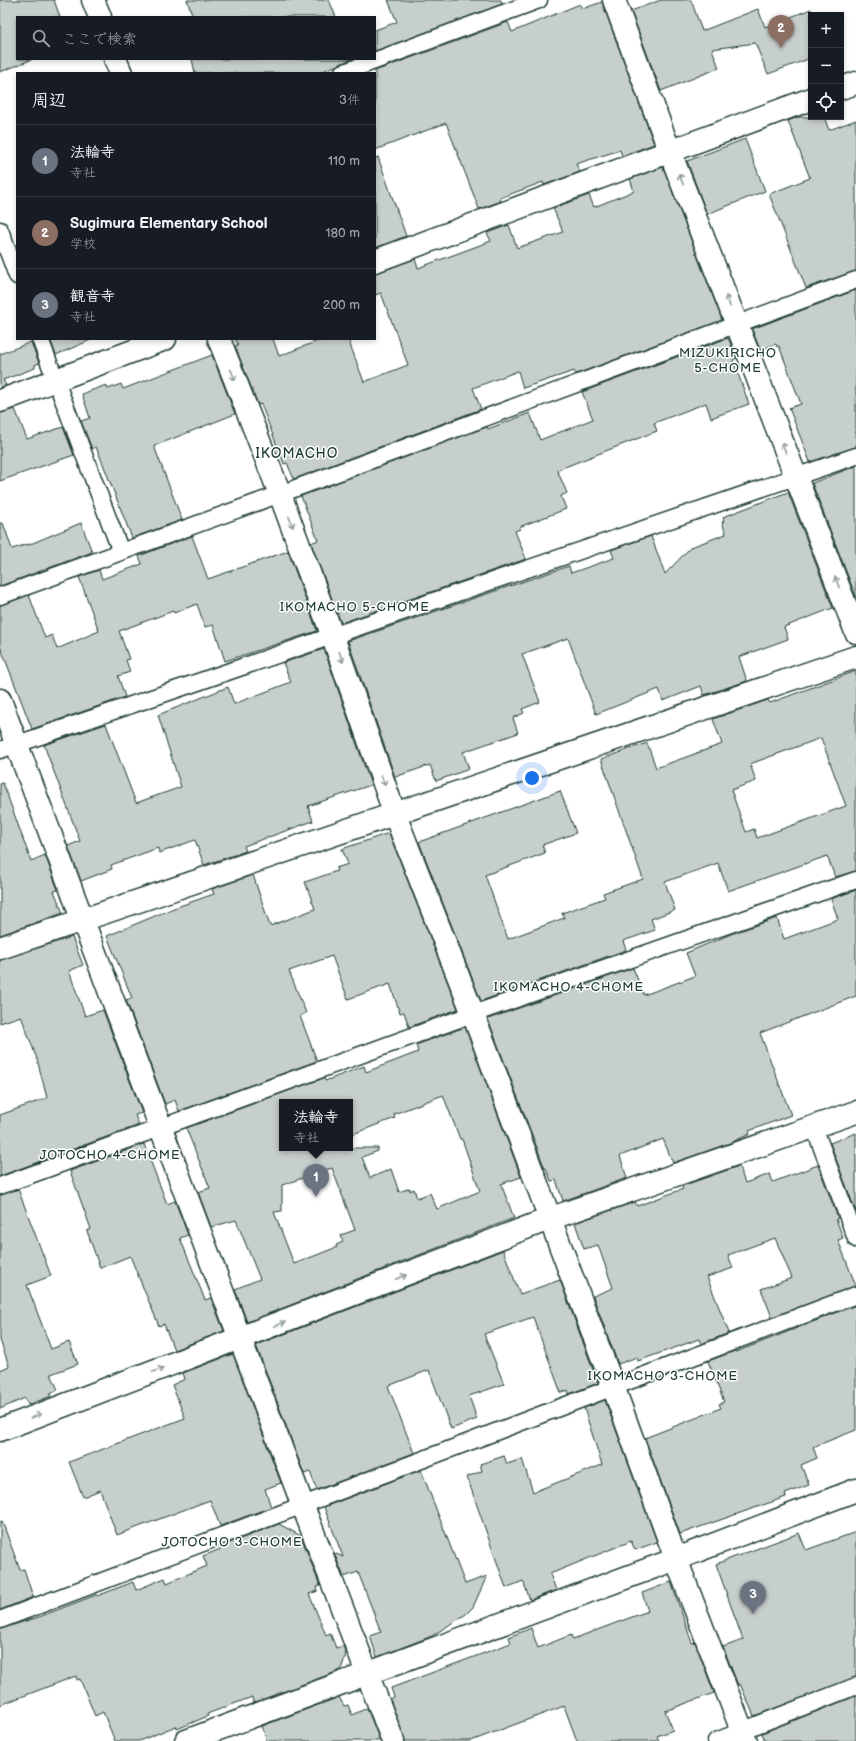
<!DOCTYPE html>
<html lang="ja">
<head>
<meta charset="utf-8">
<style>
	body { margin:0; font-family:"Balsamiq Sans","Klee One",sans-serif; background:#242831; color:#f1f3f6 }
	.controls { position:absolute; right:12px; top:12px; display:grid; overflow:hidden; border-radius:0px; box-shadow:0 2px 6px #0003 }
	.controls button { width:36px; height:36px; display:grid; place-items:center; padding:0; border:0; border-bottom:1px solid #363941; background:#171b24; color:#f1f3f6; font:20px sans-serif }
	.you { position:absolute; left:532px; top:778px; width:14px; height:14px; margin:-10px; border:3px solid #fff; border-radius:50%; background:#1a73e8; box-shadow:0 0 0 6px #1a73e833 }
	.badge { display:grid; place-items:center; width:26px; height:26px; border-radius:50%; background:#92a19f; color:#fff; font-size:13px; font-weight:700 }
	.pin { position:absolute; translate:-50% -33px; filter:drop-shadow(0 1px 2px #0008) }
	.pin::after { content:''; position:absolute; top:21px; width:14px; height:12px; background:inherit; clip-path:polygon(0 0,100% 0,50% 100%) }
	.popup { position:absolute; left:279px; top:1099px; width:74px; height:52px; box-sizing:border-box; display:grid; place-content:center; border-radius:0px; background:#171b24; filter:drop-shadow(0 1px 3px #0005); font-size:13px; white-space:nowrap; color:#9ea1a6 }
	.popup b { font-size:15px; color:#f1f3f6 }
	.popup::after { content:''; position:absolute; left:50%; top:100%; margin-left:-8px; border:8px solid transparent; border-top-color:#171b24 }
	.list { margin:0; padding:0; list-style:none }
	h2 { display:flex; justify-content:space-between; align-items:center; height:52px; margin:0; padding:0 16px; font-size:17px }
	h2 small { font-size:13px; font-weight:400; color:#9ea1a6 }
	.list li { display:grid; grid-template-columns:26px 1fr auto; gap:12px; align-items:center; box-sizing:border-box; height:72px; padding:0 16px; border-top:1px solid #363941 }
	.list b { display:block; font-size:15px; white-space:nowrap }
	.list p { margin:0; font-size:13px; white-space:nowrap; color:#9ea1a6 }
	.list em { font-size:13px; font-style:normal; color:#9ea1a6 }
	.icon { flex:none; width:22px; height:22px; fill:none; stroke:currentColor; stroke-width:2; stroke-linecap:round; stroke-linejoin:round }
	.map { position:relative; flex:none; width:856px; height:1741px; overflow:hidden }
	.search { position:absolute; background:#171b24; box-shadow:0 2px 6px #0003; left:16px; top:16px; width:360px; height:44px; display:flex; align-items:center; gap:10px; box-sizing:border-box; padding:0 14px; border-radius:0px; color:#9ea1a6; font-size:15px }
	.panel { position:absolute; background:#171b24; box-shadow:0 2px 6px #0003; left:16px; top:72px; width:360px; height:268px; border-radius:0px }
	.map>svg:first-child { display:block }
</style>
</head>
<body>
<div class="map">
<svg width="856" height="1741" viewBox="0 0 856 1741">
	<rect width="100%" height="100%" fill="#fff"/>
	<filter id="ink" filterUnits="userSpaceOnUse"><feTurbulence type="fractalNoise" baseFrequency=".025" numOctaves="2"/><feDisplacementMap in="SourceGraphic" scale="8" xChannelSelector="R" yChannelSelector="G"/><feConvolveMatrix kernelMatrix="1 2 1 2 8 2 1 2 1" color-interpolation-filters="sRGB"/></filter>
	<g filter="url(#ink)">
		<!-- building -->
		<g fill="#c7cfcc" stroke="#1f3d34" fill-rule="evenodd">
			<polygon points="0,0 54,0 60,17 17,17 17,59 33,59 0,72"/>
			<polygon points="187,0 329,0 336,17 193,17"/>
			<polygon points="388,0 501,0 502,4 375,51 375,30 397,22"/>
			<polygon points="661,0 691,0 702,31 758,9 765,27 811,9 811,58 768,74 755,43 712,49 719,68 661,91 631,11"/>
			<polygon points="602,2 654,144 622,156 620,150 576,164 580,172 544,185 543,182 500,198 501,201 479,209 446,123 375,150 375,71 508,22 512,32 580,4 582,9"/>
			<polygon points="192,59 352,59 318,73 195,73"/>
			<polygon points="798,117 824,117 829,130 856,120 856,271 806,288 769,194 810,178 788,121"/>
			<polygon points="745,139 765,191 707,214 687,161"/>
			<polygon points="378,157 406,236 375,248 375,158"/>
			<polygon points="663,167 722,320 576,374 574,371 523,388 518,371 473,388 481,409 294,479 287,463 284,464 261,404 258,405 235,346 238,345 235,339 273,339 279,356 323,339 348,339 364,382 408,365 381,293 375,295 375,273 415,259 418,268 491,241 487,233 509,225 517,248 563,232 553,208 589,195 594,207 634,191 630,179"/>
			<polygon points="856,290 856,447 810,462 789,408 801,404 779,346 777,347 776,344 760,350 752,329"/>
			<polygon points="728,338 737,358 733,360 749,404 711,418 706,403 654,423 657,431 557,470 567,493 561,496 566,509 519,527 520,529 515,531 526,559 341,623 311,543 318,540 301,496 487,427 488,429 530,413 540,440 593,419 582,392"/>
			<polygon points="50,339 93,339 56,355"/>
			<polygon points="31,342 39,363 35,365 35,368 3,380 6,385 0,388 0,354"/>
			<polygon points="212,355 235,414 154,446 182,520 132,538 101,459 96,447 92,449 81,421 90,418 82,394 106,385 108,389 121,384 123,389"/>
			<polygon points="15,409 27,439 63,427 74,455 0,481 0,413"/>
			<polygon points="856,466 856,597 812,483"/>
			<polygon points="788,492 833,608 784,627 788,639 739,657 747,681 704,695 701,686 663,701 659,689 596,714 568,638 522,654 540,702 522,709 524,713 513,718 518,733 463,752 469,769 436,781 430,765 395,777 348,641 569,566 571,573 614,558 611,550 651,536 665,574 691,547 726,534 722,522 724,521 723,517"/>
			<polygon points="0,523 3,523 12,549 28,544 28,545 81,523 92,552 0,586"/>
			<polygon points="192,536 208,579 288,551 317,631 225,661 213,625 205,627 197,604 174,613 173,611 119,631 129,659 126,660 130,672 118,676 125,697 32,729 0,646 0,605 29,595 45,638 52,635 57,649 99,631 79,577 99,570 102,579 142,564 139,556"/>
			<polygon points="324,649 371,785 308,806 313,821 244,846 246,851 204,865 195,840 159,853 158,848 111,865 112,869 81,881 68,846 80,841 44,745 106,724 136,803 181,787 158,715 228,687 234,704 291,682 283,663"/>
			<path d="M 856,671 L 856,871 L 835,877 L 827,856 L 728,891 L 718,863 L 665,882 L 675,910 L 651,919 L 655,930 L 623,941 L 626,950 L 481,1001 L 419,842 L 560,791 L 576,833 L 542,845 L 545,853 L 485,875 L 508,939 L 564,918 L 562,913 L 605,898 L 603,893 L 643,879 L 601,759 L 647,743 L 656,768 L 722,744 L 713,719 L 768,700 L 770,703 ZM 821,738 L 846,806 L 757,838 L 754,829 L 746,832 L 731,790 L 756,781 L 750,764 Z"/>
			<polygon points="3,783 31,861 45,855 58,890 54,891 63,913 0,935 0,784"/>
			<polygon points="389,833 458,1009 409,1027 404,1012 400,1013 390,984 348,999 332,956 289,971 306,1013 300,1016 317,1061 179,1111 175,1100 165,1104 126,1000 132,998 107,936 174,908 214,894 212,889 253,875 270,926 315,909 305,882 337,871 336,868 348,864 342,849"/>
			<polygon points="856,890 856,996 760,1033 791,1115 749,1131 750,1134 730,1143 673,1163 663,1139 620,1156 627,1178 563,1201 556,1180 551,1181 546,1168 545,1169 488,1019 633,968 644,995 695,976 686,953 731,934 777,918 784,939 838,919 831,899"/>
			<polygon points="72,937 83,965 69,971 85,1016 103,1010 142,1113 135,1115 139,1125 0,1176 0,1115 47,1098 37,1059 21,1016 0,1023 0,960"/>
			<path d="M 465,1027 L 521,1177 L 501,1184 L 514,1218 L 247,1322 L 235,1289 L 260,1279 L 236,1220 L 211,1227 L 198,1192 L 210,1188 L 186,1128 L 324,1078 L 325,1081 L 364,1066 L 366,1072 L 418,1052 L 416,1045 ZM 443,1095 L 460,1139 L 462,1139 L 480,1191 L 437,1209 L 430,1193 L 417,1198 L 414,1189 L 410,1191 L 410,1188 L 399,1192 L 391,1169 L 370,1178 L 362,1157 L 378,1151 L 378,1148 L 282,1148 L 282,1102 L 350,1102 L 350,1135 L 395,1118 L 394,1114 ZM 332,1168 L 355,1230 L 341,1235 L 343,1242 L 336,1245 L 337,1247 L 294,1264 L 274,1212 L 282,1211 L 282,1185 Z"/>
			<polygon points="856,1133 856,1212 830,1143"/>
			<polygon points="144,1144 167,1204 175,1201 188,1235 180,1238 205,1300 211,1298 224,1331 174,1350 164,1324 159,1326 130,1256 100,1268 87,1231 91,1229 70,1171"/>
			<polygon points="818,1165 838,1218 836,1219 843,1238 838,1240 856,1286 772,1317 761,1289 792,1278 775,1238 728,1255 733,1268 707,1277 729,1333 701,1344 699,1339 638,1361 637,1357 618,1364 593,1296 613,1288 598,1245 584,1249 575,1223 635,1202 637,1206 683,1189 682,1186 739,1166 745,1183 770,1174 773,1182"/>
			<polygon points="18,1189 51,1276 27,1285 51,1349 69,1342 78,1364 51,1374 58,1390 50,1394 51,1396 28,1405 25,1398 0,1409 0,1370 9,1366 0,1340 0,1195"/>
			<polygon points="503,1250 520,1294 560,1280 598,1383 569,1394 568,1390 561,1393 533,1317 484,1334 504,1384 469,1396 477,1419 451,1429 429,1370 388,1386 414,1453 317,1490 310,1472 304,1474 256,1345"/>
			<polygon points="856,1305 856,1430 813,1447 817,1458 801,1465 809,1485 785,1494 786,1497 680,1534 645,1438 721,1408 719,1404 724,1402 708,1361 735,1351 736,1352"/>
			<polygon points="233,1354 281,1483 265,1489 271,1507 220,1526 210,1500 117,1535 100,1490 83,1497 69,1462 185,1418 172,1385 185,1379 183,1373"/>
			<polygon points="605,1400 657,1542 635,1550 631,1541 550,1574 556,1590 530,1600 523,1581 506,1588 467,1477 482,1471 480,1464 504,1456 507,1464 522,1459 533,1492 602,1465 584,1408"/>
			<polygon points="421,1470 465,1584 487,1576 473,1607 466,1614 432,1636 377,1657 370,1636 381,1632 358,1572 344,1577 334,1553 343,1557 324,1507"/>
			<polygon points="2,1521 20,1570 24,1569 33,1597 0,1610 0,1522"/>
			<polygon points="279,1524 301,1536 320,1586 317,1587 318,1591 309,1594 326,1635 330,1633 336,1648 343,1646 346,1654 341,1670 253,1703 252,1697 207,1714 208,1716 177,1729 176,1726 139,1741 115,1741 103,1712 95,1716 80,1679 77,1680 76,1676 0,1705 0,1629 39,1617 96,1595 97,1596 133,1582 136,1590 165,1578 167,1583 207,1566 203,1556 228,1546 227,1544"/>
			<polygon points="856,1532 856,1677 754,1716 740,1684 738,1685 723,1647 743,1640 716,1564 799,1533 806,1550"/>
			<polygon points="671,1582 692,1643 695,1642 714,1693 665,1711 673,1730 657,1736 659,1741 577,1741 564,1706 471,1741 405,1741 390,1699 394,1697 391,1688 511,1643 509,1637 531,1628 538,1648 571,1635 573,1639 648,1611 642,1593"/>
			<polygon points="856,1696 856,1741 765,1741 762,1733"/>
			<polygon points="339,1697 344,1706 348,1705 352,1715 367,1708 380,1741 267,1741 262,1726"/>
		</g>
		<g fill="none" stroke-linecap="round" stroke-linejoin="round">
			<!-- service casing -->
			<g stroke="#1f3d34" stroke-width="19">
				<g id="service">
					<polyline points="342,73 539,0"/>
					<polyline points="0,230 17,276"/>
					<polyline points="40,339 121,552"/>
					<polyline points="0,596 280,494 856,280"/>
					<polyline points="0,750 856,456"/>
					<polyline points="814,1127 856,1239"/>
					<polyline points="0,1186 473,1014 856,880"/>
					<polyline points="0,1620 856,1295"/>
					<polyline points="716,1741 856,1686"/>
				</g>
			</g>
			<!-- minor casing -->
			<g stroke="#1f3d34" stroke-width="25">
				<g id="minor">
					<polyline points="93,0 100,17"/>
					<polyline points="614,0 670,152 856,632"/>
					<polyline points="115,59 121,73"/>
					<polyline points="841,88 856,83"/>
					<polyline points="375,261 811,99"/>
					<polyline points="219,339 280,494 333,637 395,815 473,1014 613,1386 676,1559 746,1741"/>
					<polyline points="0,401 165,339"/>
					<polyline points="0,700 303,1506 393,1741"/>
					<polyline points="0,948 856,657"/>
					<polyline points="0,1430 549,1219 856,1112"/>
					<polyline points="186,1741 676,1559 856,1490"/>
				</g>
			</g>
			<!-- service -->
			<use href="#service" stroke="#fff" stroke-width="16"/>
			<!-- minor -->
			<use href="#minor" stroke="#fff" stroke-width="22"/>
		</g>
		<!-- one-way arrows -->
		<defs><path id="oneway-shaft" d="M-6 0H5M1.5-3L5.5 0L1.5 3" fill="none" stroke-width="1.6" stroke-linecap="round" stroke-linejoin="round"/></defs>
		<g stroke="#8f9e9a">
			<use href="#oneway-shaft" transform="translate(681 179) rotate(-111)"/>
			<use href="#oneway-shaft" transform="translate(728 301) rotate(-111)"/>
			<use href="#oneway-shaft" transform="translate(233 375) rotate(68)"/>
			<use href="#oneway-shaft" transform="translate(784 448) rotate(-111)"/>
			<use href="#oneway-shaft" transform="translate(291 522) rotate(69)"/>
			<use href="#oneway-shaft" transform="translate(837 582) rotate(-111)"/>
			<use href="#oneway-shaft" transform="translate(341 657) rotate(71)"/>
			<use href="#oneway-shaft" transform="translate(383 780) rotate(71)"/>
			<use href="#oneway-shaft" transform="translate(401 1277) rotate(-21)"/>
			<use href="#oneway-shaft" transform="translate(280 1324) rotate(-21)"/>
			<use href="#oneway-shaft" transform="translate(158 1370) rotate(-21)"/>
			<use href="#oneway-shaft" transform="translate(36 1416) rotate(-21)"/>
		</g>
	</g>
	<g text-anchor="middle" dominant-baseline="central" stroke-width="3" stroke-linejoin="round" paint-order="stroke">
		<!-- neighbourhood labels -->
		<g font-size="13" letter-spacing="1" fill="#1f3d34" stroke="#fff">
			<text x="728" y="353">MIZUKIRICHO<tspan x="728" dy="15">5-CHOME</tspan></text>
			<text x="355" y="607">IKOMACHO 5-CHOME</text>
			<text x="569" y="987">IKOMACHO 4-CHOME</text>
			<text x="110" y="1155">JOTOCHO 4-CHOME</text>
			<text x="663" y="1376">IKOMACHO 3-CHOME</text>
			<text x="232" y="1542">JOTOCHO 3-CHOME</text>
		</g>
		<!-- quarter labels -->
		<g font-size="14" letter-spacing="1" fill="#1f3d34" stroke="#fff">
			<text x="297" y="453">IKOMACHO</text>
		</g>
	</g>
</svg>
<div class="controls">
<button>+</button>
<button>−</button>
<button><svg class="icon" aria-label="locate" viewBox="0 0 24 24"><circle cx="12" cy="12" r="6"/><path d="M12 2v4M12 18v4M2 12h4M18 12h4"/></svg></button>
</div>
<div class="you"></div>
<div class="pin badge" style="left:316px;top:1197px;background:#6b7280">1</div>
<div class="popup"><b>法輪寺</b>寺社</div>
<div class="pin badge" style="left:781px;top:48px;background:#8d6e63">2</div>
<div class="pin badge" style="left:753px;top:1614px;background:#6b7280">3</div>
<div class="search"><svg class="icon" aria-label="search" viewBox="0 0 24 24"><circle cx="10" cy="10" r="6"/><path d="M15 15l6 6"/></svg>ここで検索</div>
<section class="panel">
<h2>周辺<small>3件</small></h2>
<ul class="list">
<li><span class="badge" style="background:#6b7280">1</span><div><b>法輪寺</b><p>寺社</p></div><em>110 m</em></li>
<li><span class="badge" style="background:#8d6e63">2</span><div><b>Sugimura Elementary School</b><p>学校</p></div><em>180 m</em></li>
<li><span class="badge" style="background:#6b7280">3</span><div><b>観音寺</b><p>寺社</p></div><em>200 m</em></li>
</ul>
</section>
</div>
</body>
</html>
